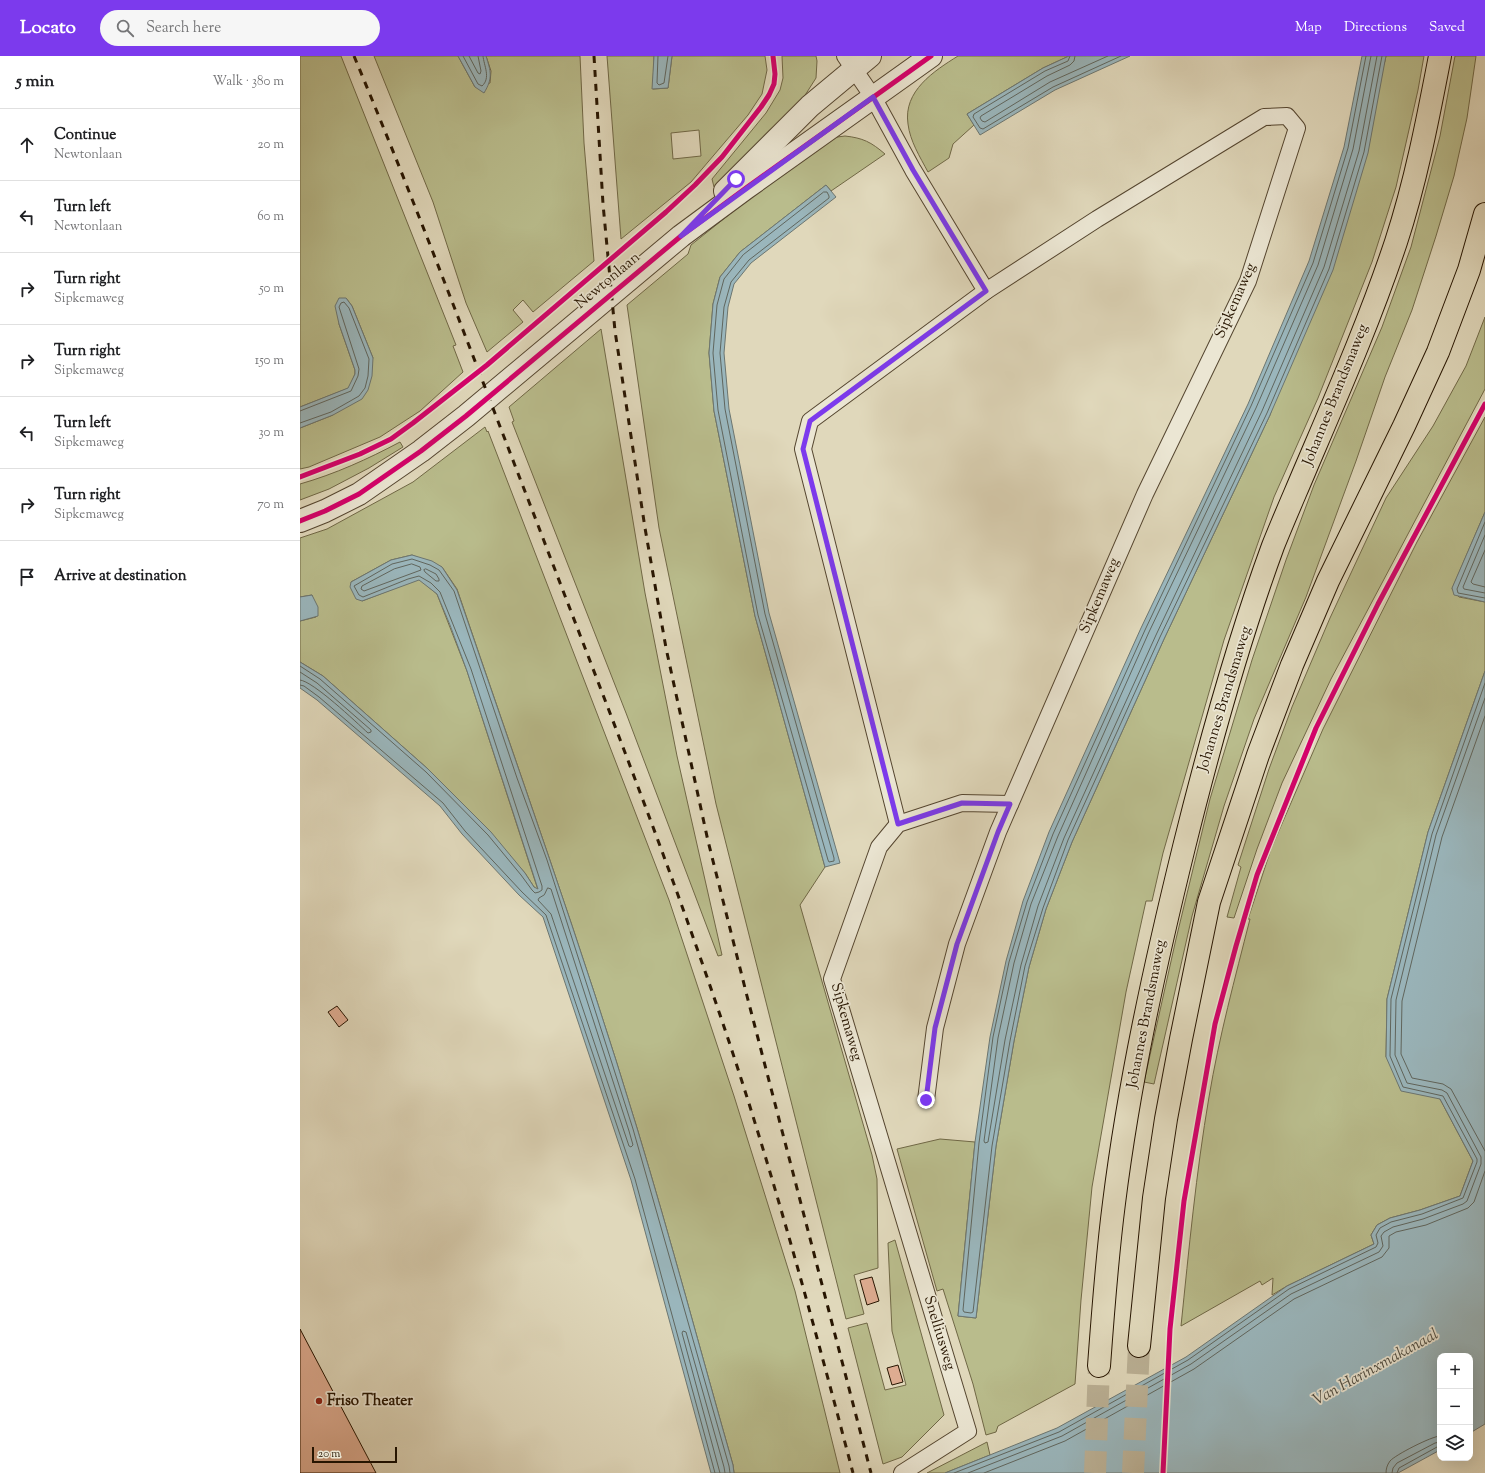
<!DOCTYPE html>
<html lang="en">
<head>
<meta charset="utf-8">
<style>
	body { margin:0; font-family:"Sorts Mill Goudy",serif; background:#f6f6f6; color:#202124 }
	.controls { position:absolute; right:12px; bottom:12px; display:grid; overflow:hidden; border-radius:8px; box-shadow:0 4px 16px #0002 }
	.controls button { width:36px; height:36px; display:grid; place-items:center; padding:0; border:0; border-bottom:1px solid #e0e0e0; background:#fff; color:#202124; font:20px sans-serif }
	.scale { position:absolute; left:12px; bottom:10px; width:85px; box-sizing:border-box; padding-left:4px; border:2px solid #271501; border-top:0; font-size:11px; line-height:14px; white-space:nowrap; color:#271501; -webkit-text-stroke:3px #ebe6d3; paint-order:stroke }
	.stop { position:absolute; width:12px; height:12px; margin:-9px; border:3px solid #7c3aed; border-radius:50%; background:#fff }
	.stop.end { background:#7c3aed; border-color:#fff; box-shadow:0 1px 4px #0008 }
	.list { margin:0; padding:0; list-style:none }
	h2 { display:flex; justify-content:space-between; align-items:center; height:52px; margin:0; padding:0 16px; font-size:17px }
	h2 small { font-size:13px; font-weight:400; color:#757577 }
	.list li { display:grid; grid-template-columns:26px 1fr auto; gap:12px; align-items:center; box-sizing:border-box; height:72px; padding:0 16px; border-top:1px solid #e0e0e0 }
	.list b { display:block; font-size:15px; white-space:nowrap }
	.list p { margin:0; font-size:13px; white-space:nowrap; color:#757577 }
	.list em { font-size:13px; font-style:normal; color:#757577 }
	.icon { flex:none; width:22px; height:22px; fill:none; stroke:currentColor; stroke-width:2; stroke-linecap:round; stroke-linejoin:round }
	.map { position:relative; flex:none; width:1185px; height:1417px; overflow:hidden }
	header { display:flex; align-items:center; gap:24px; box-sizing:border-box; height:56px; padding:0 20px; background:#7c3aed; color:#fff }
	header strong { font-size:19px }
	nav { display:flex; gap:22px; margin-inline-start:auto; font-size:14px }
	.search { width:280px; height:36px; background:#f6f6f6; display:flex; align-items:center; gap:10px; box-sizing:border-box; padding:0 14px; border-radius:22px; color:#757577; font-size:15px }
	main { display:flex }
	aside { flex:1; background:#fff }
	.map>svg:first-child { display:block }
</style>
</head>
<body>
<header>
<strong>Locato</strong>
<div class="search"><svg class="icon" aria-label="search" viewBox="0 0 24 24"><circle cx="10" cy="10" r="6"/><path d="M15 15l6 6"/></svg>Search here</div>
<nav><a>Map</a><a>Directions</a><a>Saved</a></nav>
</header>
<main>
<aside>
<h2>5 min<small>Walk · 380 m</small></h2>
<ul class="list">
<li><svg class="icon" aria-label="ahead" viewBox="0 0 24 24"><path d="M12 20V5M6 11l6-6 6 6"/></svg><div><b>Continue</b><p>Newtonlaan</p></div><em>20 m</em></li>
<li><svg class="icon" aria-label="left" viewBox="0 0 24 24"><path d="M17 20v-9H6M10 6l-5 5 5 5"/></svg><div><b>Turn left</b><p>Newtonlaan</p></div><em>60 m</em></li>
<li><svg class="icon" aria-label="right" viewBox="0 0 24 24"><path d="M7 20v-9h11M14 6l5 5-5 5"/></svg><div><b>Turn right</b><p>Sipkemaweg</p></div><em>50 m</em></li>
<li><svg class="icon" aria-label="right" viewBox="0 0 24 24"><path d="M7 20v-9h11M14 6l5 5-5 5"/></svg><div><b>Turn right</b><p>Sipkemaweg</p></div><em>150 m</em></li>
<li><svg class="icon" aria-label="left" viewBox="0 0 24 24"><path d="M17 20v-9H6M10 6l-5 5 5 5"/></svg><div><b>Turn left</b><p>Sipkemaweg</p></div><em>30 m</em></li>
<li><svg class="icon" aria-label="right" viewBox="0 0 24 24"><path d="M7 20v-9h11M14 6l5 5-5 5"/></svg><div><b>Turn right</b><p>Sipkemaweg</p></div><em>70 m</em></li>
<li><svg class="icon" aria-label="arrive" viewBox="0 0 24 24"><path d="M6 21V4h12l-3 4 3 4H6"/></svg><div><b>Arrive at destination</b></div></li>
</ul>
</aside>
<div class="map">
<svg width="1185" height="1417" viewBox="0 0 1185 1417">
	<rect width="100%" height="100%" fill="#e0d8bb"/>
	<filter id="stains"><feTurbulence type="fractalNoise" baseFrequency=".005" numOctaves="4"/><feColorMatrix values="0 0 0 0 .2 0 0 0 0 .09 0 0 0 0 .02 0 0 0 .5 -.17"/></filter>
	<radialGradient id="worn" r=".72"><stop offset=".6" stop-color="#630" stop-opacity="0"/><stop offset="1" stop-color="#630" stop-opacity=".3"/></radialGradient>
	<!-- green -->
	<g fill="#b9bc8c" stroke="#706846" fill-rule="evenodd">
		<polygon points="0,0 41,0 156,289 153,290 163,316 120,355 80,381 9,411 0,413 0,372 33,359 73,302 52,250 46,242 39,268 55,314 55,318 49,332 0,351"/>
		<polygon points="74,0 158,0 175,31 190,27 191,15 186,0 280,0 284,87 294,205 233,256 223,244 213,254 223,266 187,296 166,247 133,146"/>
		<path d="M 307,0 L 354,0 L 353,33 L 368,32 L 372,0 L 465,0 L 467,14 L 462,38 L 448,59 L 391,126 L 321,183 ZM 399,74 L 401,100 L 373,103 L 371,77 Z"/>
		<polygon points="482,0 516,0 517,5 516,22 502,44 434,114 414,131 412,123 466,57 480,34 483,22"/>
		<path d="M 658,0 L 769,0 L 743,12 L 667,58 L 674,69 L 653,88 L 649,102 L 628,116 C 620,101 610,85 608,68 C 603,35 634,15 658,0 Z"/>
		<polygon points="1086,0 1124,0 1118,34 1096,131 1072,206 1018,342 974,441 924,584 863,797 852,845 846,845 826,936 792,1131 781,1244 775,1328 698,1370 696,1376 686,1379 673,1328 643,1233 637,1235 597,1093 640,1083 675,1086 658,1260 676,1262 696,1090 714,985 729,911 746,853 772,786 864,583 970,359 1085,5"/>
		<polygon points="1155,0 1176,0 1167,62 1154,120 1136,180 1112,254 1085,321 1056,405 1006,541 954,663 924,750 892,860 854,1028 844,1026 876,883 910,743 952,604 986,504 1014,429 1082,271 1111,191 1140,80"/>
		<path d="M 545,80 C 563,82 571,86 585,98 L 531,135 L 526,129 L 440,196 L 420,221 L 413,248 L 409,297 L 414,355 L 455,560 L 525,811 L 500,849 L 572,1099 L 577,1123 L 578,1212 L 554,1219 L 564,1258 L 546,1263 L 416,748 L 359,472 L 327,249 L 388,198 L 391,189 L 520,86 L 530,82 Z"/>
		<polygon points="1185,261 1185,333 1031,623 982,727 957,793 934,862 927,861 941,811 938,809 969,713 992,651 1030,562 1086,442 1133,370 1166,310"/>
		<polygon points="301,273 345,537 377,700 422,899 418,900 326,657 212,366 214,365 209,351"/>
		<path d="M 1185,361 L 1185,456 L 1152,533 L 1159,541 L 1185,546 L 1185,615 L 1128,776 L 1087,943 L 1086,1001 L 1140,1043 L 1173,1105 L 1160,1140 L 1120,1154 L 1090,1162 L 1077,1169 L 1071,1179 L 1074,1188 L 987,1230 L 972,1239 L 973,1222 L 962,1229 L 960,1225 L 881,1270 C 889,1193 896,1117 909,1041 C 919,981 935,922 950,863 L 948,863 L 971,793 L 1023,673 L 1117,486 Z"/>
		<path d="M 185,371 L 187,376 L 188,375 L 369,844 L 434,1040 L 495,1235 L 540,1417 L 434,1417 L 433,1409 C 401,1297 371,1184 337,1072 C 282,891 218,713 157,533 L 142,511 L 112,499 L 91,504 L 51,526 L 62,545 L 119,523 L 137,538 L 167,615 L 238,834 L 234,831 L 225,817 L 166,751 L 128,713 L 23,620 L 0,606 L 0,565 L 16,561 L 12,539 L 0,541 L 0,482 L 27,473 L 113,426 Z"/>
		<path d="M 100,386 L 103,391 L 69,412 L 29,433 L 0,444 L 0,428 C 35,418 68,403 100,386 Z"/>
		<polygon points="595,1184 644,1359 602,1401 583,1408 548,1272 567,1267 585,1334 606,1329 592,1275 588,1187"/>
		<polygon points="687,1386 690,1399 645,1417 627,1417"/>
	</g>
	<!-- water -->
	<g fill="#9ab6bc" stroke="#6c7671">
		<path d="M 158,0 L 186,0 C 191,16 193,22 184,37 L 175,31 Z"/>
		<polygon points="354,0 372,0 368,32 352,33"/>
		<polygon points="769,0 830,0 755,34 680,79 667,58 743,12"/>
		<polygon points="1062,0 1086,0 1085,5 1068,97 1033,214 970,359 864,583 772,786 746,853 729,911 714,985 696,1090 676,1262 658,1260 675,1086 690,981 706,905 723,845 749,776 841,572 948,348 1009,205 1044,91"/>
		<polygon points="526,129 536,141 451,207 434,228 428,251 424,297 429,353 469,557 540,807 525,811 455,560 414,355 409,297 413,248 420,221 440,196"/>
		<polygon points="39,242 46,242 52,250 73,302 72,320 68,334 62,343 33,359 0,372 0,351 48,332 55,318 55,314 39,268 35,250"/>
		<polygon points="1185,456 1185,546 1154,539 1152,532"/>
		<path d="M 112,499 L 132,505 L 142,511 L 157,534 C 218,713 282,891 337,1072 C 371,1184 401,1297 433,1409 L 434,1417 L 411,1417 L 331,1124 L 243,861 L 219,839 L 162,778 L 140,750 L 17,644 L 0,632 L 0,606 L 23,620 L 128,713 L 191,776 L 225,817 L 234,831 L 238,833 L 167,615 L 150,569 L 137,538 L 119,524 L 62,545 L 56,543 L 50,531 L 51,526 L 91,504 Z"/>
		<polygon points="12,539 18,551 18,560 0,565 0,541"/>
		<polygon points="1185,615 1185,1368 1170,1377 1170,1300 1140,1300 1140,1394 1098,1417 645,1417 757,1372 886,1301 987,1230 1074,1188 1071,1179 1077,1169 1090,1162 1120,1154 1160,1140 1173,1105 1140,1043 1101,1035 1086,1001 1087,943 1128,776"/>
	</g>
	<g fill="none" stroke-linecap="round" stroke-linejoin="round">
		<!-- shore -->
		<g stroke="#60665e" stroke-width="1">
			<path d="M 163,0 L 178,28 L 182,30 C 191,22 184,10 183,0"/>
			<polyline points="169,0 178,17 180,18 181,15 178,0"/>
			<polyline points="358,0 357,27 359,29 364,27 368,0"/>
			<polyline points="770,0 768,5 745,15 674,58 673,61 680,72 683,73 753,31 821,0"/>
			<polyline points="775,0 774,5 770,9 747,20 681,60 680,62 682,65 685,66 750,26 808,0"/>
			<polyline points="1066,0 1048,92 1013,207 951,350 845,574 753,778 727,846 709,906 693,981 679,1087 663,1254 664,1256 671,1257 673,1256 692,1090 710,985 725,910 743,852 768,784 860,581 967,357 1029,213 1064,96 1082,0"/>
			<polyline points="1071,0 1053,93 1018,209 956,352 849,576 758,780 731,848 714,907 698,982 684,1085 685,1087 688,1086 705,984 721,909 738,850 764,782 856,579 962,355 1024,211 1059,95 1077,0"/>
			<polygon points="524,136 527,136 529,140 529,142 449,204 431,226 424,251 420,297 425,353 465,558 534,802 534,805 529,806 528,804 458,559 418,354 413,297 417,249 424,223 443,199"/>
			<polyline points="0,355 51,335 58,320 59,313 39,251 41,247 44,246 49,252 69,303 68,320 65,332 59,340 31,356 0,367"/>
			<polyline points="1185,466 1157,533 1158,537 1185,542"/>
			<polyline points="1185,479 1163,531 1164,533 1185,537"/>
			<polyline points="1185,494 1171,526 1173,528 1185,531"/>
			<polygon points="112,508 120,511 121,514 64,535 61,533 62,530 94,513"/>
			<polygon points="126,513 136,518 139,523 139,525 136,525 125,516 124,514"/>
			<polyline points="0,610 20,623 126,716 188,779 221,819 232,834 235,837 239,836 242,834 242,830 171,613 140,536 131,527 119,520 108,523 63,541 59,539 54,530 92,508 112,503 130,509 139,514 154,535 217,722 247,804 333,1073 429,1410 430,1417"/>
			<path d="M 0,616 L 17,627 L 71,674 L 71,676 L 68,677 C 56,666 13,625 0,624"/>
			<polyline points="0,629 4,630 19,641 143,747 165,775 222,836 246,859 335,1123 415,1417"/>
			<polyline points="1185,660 1142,781 1102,945 1101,998 1112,1022 1143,1028 1151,1033 1185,1095"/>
			<polygon points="248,832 251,833 329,1075 333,1089 331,1091 329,1090 251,858 238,844 239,842 244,839"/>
			<polyline points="420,1417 382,1277 383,1275 386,1276 424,1411 425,1417"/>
			<polyline points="654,1417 759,1376 888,1304 989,1233 1076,1191 1078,1187 1076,1179 1080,1172 1091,1166 1122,1158 1163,1142 1177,1106 1177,1103 1143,1040 1103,1031 1090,1000 1091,943 1132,778 1185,627"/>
			<polyline points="668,1417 762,1380 891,1308 991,1238 1079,1196 1083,1190 1081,1180 1084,1176 1093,1171 1123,1163 1163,1148 1167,1145 1181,1108 1181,1101 1147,1037 1142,1034 1107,1027 1095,999 1096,944 1136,779 1185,642"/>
			<polyline points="684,1417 765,1385 894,1313 994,1243 1082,1201 1089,1192 1089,1180 1096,1176 1126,1169 1168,1152 1174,1146 1185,1115"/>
			<path d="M 1086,1417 C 1086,1413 1087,1409 1090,1405 C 1095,1399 1132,1380 1140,1380"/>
			<polyline points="1092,1417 1093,1412 1097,1407 1135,1387 1140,1386"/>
			<polyline points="1097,1417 1099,1412 1137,1391 1140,1391"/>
		</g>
	</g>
	<!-- building -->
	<g fill="#deac91" stroke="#271501">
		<polygon points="37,950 48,964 39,971 28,956"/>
		<polygon points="572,1221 579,1245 567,1249 560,1224"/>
		<polygon points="0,1273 76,1417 0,1417"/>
		<polygon points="598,1309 603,1326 592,1329 587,1312"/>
	</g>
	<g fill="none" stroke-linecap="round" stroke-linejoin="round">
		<!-- primary-tunnel -->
		<g stroke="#bbb196" stroke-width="22" stroke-dasharray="22 11" stroke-linecap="butt">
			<polyline points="795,1417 799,1310"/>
			<polyline points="833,1417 839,1290"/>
		</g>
		<!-- service casing -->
		<g stroke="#554630" stroke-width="18">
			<g id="service">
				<polyline points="545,0 573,41 613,114 686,235"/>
				<polyline points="598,768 503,393 510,365 686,235 797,163 964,61 987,60 997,72 948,225 845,438 698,776 657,888 635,972 626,1044"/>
				<polyline points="602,1417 668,1375 532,923 579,791 598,768 662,747 710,748"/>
			</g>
		</g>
		<!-- tertiary casing -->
		<g stroke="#554630" stroke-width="24">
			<g id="tertiary">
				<polyline points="425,135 510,50 570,0"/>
				<polyline points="0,465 25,455 59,438 121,395 166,360 381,180 446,132 631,0"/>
			</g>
		</g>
		<!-- primary casing -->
		<g stroke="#271501" stroke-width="24">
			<g id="primary">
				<polyline points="839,1290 854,1142 866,1063 881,983 909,846 958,699 992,609 1028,525 1104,370 1138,296 1169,214 1185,158"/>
				<path d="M 799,1310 C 803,1255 807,1201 814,1147 C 829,1027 855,909 884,791 C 909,690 937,588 973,490 C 983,465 994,440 1005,414 C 1037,339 1070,264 1096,186 C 1116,125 1128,62 1140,0"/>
			</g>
		</g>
		<!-- service -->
		<use href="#service" stroke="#ebe6d3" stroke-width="16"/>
		<!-- tertiary -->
		<use href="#tertiary" stroke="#ebe6d3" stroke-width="22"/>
		<!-- primary -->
		<use href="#primary" stroke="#e0d8bb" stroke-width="22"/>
		<!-- rail -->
		<g stroke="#271501" stroke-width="3" stroke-dasharray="7 7" stroke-linecap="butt">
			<path d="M 54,0 C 118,153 176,309 236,464 C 298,627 362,788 418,953 C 470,1105 512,1261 553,1417"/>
			<polyline points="294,0 303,148 315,275 345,472 366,592 408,785 447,940 571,1417"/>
		</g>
		<!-- cycleway casing -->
		<g stroke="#ebe6d3" stroke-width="8">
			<g id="cycleway">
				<polyline points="0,421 60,398 91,383 113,367 187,309 366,156 395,129 422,101 461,51 469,39 474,28 475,18 473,0"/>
				<polyline points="0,465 25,455 59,438 121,395 166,360 381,180 446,132 631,0"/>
				<polyline points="863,1417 870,1273 884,1145 915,968 936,890 957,819 1016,672 1078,548 1185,348"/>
			</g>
		</g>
		<!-- cycleway -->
		<use href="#cycleway" stroke="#d6006c" stroke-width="5"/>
	</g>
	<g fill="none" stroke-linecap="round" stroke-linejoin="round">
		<!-- route -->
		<polyline stroke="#7c3aed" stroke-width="5" points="436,123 381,180 573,41 613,114 686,235 510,365 503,393 598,768 662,747 710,748 698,776 657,888 635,972 626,1044"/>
	</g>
	<!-- markers -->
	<circle fill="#8f2418" stroke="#ebe6d3" stroke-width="1.5" cx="19" cy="1345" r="4"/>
	<g text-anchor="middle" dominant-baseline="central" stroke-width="3.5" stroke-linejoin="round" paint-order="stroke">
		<!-- street labels -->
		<g font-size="15" fill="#271501" stroke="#ebe6d3">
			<text transform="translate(308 225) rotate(-40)">Newtonlaan</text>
			<text transform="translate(936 245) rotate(-66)">Sipkemaweg</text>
			<text transform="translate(1036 339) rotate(-68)">Johannes Brandsmaweg</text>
			<text transform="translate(800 540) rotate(-67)">Sipkemaweg</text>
			<text transform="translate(925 643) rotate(-73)">Johannes Brandsmaweg</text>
			<text transform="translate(847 958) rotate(-79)">Johannes Brandsmaweg</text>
			<text transform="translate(546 966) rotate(74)">Sipkemaweg</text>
			<text transform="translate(639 1277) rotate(73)">Snelliusweg</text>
		</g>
		<!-- poi labels -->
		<g font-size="15" font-weight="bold" fill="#271501" stroke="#ebe6d3" text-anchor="start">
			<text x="27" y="1345">Friso Theater</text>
		</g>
		<!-- water labels -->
		<g font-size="16" font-style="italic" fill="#4f4d42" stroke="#ebe6d3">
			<text transform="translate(1076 1312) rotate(-29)">Van Harinxmakanaal</text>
		</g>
	</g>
	<rect width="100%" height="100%" filter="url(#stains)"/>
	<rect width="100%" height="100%" fill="url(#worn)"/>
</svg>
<div class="controls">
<button>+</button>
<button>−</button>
<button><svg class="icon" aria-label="layers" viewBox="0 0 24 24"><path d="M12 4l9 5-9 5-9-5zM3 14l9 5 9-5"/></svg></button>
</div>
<div class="scale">20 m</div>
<div class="stop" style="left:436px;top:123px"></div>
<div class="stop end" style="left:626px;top:1044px"></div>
</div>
</main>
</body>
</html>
